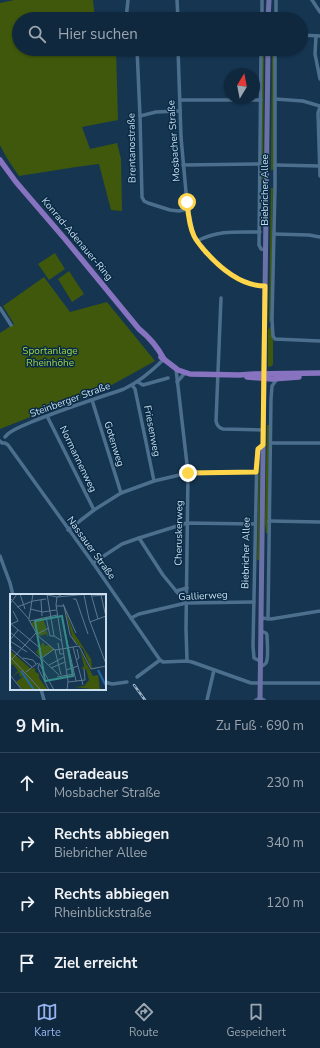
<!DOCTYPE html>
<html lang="de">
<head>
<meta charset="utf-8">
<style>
	body { margin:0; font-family:"Nunito Sans",sans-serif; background:#1e3448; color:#f1f3f6 }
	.compass { position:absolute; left:224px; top:68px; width:36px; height:36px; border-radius:50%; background:#10283d; box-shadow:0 1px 3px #0004; rotate:10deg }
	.stop { position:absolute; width:12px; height:12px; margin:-9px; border:3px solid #ffd54a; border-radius:50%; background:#fff }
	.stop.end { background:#ffd54a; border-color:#fff; box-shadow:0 1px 4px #0008 }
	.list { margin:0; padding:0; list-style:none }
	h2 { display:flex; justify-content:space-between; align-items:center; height:52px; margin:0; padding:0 16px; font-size:17px }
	h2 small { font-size:13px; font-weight:400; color:#9ca6b0 }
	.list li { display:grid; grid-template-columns:26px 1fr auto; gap:12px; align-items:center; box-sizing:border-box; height:60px; padding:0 16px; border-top:1px solid #304457 }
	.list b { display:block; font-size:15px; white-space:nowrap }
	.list p { margin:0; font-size:13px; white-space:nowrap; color:#9ca6b0 }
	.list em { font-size:13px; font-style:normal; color:#9ca6b0 }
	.icon { flex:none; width:22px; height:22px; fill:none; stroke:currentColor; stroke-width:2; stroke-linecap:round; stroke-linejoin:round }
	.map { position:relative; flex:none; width:320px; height:700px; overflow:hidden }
	.search { position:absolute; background:#10283d; box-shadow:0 1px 3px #0004; left:12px; right:12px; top:12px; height:44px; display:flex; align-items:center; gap:10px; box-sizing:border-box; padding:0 14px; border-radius:22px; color:#9ca6b0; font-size:15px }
	.sheet { height:292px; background:#10283d }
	nav { display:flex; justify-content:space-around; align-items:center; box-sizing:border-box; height:56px; border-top:1px solid #304457; background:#10283d; font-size:11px; color:#9ca6b0 }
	nav a { display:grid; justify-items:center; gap:2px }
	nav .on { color:#95b2f1 }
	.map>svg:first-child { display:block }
</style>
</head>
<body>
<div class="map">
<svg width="320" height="700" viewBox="0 0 320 700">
	<rect width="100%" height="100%" fill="#153551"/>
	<!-- green -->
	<g fill="#3f580c">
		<path d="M 14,0 L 93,0 L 95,19 L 19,19 L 19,49 L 116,49 L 118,120 L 82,127 L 90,149 L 117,143 L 121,159 L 122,211 L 111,210 L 99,164 L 76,167 L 19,176 C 12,166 5,156 0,145 L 0,3 Z"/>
		<polygon points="262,49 264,49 263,184 261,184"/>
		<polygon points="272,49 274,49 274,170 271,170"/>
		<polygon points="271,188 273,188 271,319 269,323"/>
		<polygon points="55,253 65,269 49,280 38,264"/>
		<polygon points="69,271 84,294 72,302 58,279"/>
		<polygon points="44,277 70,312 107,302 155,361 110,386 46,408 48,410 0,429 0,333 14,324 3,306"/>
		<polygon points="271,326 273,340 273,364 272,366 268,367 268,330"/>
		<polygon points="267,425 269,425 268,533 266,533 265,523"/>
		<polygon points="259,449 260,449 259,560 257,560"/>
	</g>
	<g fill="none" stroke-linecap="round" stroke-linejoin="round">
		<!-- minor -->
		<g stroke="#4d6f8e" stroke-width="3.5">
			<polyline points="177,0 178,19"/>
			<polyline points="312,0 320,12"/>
			<polyline points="126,19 128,0"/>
			<polyline points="262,19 262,0"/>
			<polyline points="276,19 276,0"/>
			<polyline points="301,35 320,36"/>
			<polyline points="316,36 315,54 320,79"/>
			<polyline points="137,49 140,116 142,197 144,201 148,203 170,210 179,211 188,209"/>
			<polyline points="178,49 181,137 187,203 193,233 197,241 210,257 225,271 241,280 257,286 265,286"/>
			<polyline points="261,49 259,245 261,249 266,250"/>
			<polyline points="275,49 275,187 272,320 273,336 275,339 320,341"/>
			<polyline points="275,99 303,101 320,106"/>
			<polyline points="180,100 261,100"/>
			<polyline points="320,107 318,113 320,176"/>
			<polyline points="140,116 156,112 180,111"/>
			<polyline points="183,165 260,164"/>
			<polyline points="275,165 320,166"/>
			<polyline points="274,234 309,235 320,237"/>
			<path d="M 197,241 C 219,230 236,232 260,232"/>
			<path d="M 221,298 L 216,421 C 217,426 219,428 223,429 L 263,430"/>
			<polyline points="0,308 11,325"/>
			<polyline points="176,369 188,473 186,629 187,661"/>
			<polyline points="138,382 143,385 168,378"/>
			<polyline points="177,382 185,373"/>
			<polyline points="132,385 135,389 154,481"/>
			<polyline points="92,400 121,493"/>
			<polyline points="47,416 94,510"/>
			<path d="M 5,437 C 10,430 21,427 29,423 C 60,410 92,400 124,389 C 139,382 152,371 164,359"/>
			<polyline points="0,441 2,443 5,443 8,445 93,563 160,660 163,662 187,661 192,662 251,683 320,683"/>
			<polyline points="271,443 320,443"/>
			<polyline points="269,521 320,522"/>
			<polyline points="68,530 94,510 121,493 154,481 188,473 256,472"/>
			<polyline points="139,538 163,575 186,603"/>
			<polyline points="0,556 10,583 13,595"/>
			<polyline points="93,563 122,544 139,538 187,523 255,524"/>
			<polyline points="176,591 187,588"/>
			<polyline points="131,618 139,614 186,603 254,602"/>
			<polyline points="261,618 271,619 320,611"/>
			<polyline points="268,619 271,399 272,386 277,379"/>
			<polyline points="260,661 254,658 253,646 257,451 259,448 263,445"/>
			<path d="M 260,667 C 262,666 265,665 266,663 C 269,658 267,641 267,635 L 266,633 L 261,631"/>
			<polyline points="137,677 160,660"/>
			<polyline points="105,682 112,684 127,682"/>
			<polyline points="41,689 44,700"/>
			<polyline points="207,700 214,670"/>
			<polyline points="256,700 260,698 264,700"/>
		</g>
		<!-- secondary -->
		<g stroke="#6a71a6" stroke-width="5">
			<polyline points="268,19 269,0"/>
			<polyline points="260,700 268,49"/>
		</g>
		<!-- primary -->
		<g stroke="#8773bf" stroke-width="5.5">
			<path d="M 0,160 L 16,182 L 65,239 L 139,329 C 149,337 158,348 164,359"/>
			<polyline points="161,357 178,370 190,374 239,375 254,374 320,373"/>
			<polyline points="247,377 272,379 299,377"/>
		</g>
		<!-- rail casing -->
		<g stroke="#a0b6ca" stroke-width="2.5">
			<polyline id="rail" points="134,685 145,700"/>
		</g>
		<!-- rail -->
		<use href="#rail" stroke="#092b46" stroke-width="1" stroke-dasharray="3" stroke-linecap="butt"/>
	</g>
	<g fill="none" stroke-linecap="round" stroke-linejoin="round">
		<!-- route -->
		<path stroke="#ffd54a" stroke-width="5" d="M 187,202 C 188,213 189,226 194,236 C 197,242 201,246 205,251 C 220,268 240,286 265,286 L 263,445 L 258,449 L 256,472 L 188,473"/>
	</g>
	<g text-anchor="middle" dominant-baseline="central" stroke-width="3" stroke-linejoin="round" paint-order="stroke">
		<!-- street labels -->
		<g font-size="10" fill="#cbdeef" stroke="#092b46">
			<text transform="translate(174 141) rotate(-94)">Mosbacher Straße</text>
			<text transform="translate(132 148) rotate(-91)">Brentanostraße</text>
			<text transform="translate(265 190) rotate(-90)">Biebricher Allee</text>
			<text transform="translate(77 239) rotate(50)">Konrad-Adenauer-Ring</text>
			<text transform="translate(70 400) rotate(-20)">Steinberger Straße</text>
			<text transform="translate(152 431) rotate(79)">Friesenweg</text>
			<text transform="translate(114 444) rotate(73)">Gotenweg</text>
			<text transform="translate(78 459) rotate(64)">Normannenweg</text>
			<text transform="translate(179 533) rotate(-89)">Cheruskerweg</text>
			<text transform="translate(91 548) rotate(54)">Nassauer Straße</text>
			<text transform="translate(246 553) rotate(-89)">Biebricher Allee</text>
			<text transform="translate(203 596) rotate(-3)">Gallierweg</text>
		</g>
		<!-- park labels -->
		<g font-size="10" fill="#a1d444" stroke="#092b46">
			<text x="50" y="351">Sportanlage<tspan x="50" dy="12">Rheinhöhe</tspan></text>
		</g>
	</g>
	<!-- overview -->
	<g transform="translate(10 594)">
		<rect width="96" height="96" fill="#153551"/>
		<path d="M 54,12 L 64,39 L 81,65 L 82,74 L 89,73 L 84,75 L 81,74 L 73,55 L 63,46 ZM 32,23 L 37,35 L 34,37 L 37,37 L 38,43 L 36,40 L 29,42 L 21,29 ZM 33,48 L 35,52 L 39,51 L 44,56 L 31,64 L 26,58 ZM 70,56 L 83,82 L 88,81 L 90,96 L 64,93 L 74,92 L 79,86 L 76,75 L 71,75 L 74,72 ZM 1,57 L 21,75 L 25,74 L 25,78 L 29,80 L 29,84 L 38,96 L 13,96 L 6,88 L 14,82 L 10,83 L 9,78 L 2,83 L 8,77 L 3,70 L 0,72 Z" fill="#3f580c"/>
		<path fill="none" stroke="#1e6aa6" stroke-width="2" d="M 88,76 L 96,92M 11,77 L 24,96"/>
		<path fill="none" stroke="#5e7990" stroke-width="1" d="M 10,0 L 15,15M 33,0 L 47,3 L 79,0M 37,0 L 44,42 L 52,47M 81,0 L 88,25M 51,1 L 47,3 L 46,11 L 58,87 L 57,96M 74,1 L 79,25 L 96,70M 91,1 L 96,23M 82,2 L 96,1M 1,5 L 18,24 L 28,42 L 45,56 L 58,54M 63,5 L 66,5 L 78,40M 31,6 L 32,22M 23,7 L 36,5M 0,10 L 7,0M 53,10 L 66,39M 46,12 L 54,12 L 60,41 L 67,51M 7,13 L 23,7M 20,15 L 33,18 L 46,16M 36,23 L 40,42 L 44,42M 19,25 L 23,0M 52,25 L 56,42M 20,27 L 47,21M 80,28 L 96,22M 0,29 L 31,55M 1,30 L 8,27 L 3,17M 0,38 L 31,65M 27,40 L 39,34M 56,43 L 66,87M 0,46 L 8,36M 0,47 L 17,58M 48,49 L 50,60 L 54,60M 2,53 L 0,54 L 22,73M 63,53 L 73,91M 57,54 L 69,52 L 81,75 L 96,72M 45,56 L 51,81M 0,63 L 31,96M 13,64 L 23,66 L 26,70M 32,64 L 44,55M 2,65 L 26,39M 32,65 L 49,81M 66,66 L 69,64 L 67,55M 29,69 L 44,96M 29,70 L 28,74 L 39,96M 39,71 L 54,63M 41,74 L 55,68M 56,76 L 68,72M 16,78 L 28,69M 0,81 L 12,96M 47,83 L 64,80M 58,88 L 75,86 L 74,75"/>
		<path fill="#358b88" fill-opacity="0.15" stroke="#358b88" stroke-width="2" d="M 52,22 L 63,82 L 35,87 L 25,27 Z"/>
		<rect width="96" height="96" fill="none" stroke="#cbdeef" stroke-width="2"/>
	</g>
</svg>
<svg class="compass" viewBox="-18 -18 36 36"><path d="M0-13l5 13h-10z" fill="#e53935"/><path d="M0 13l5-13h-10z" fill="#9ca6b0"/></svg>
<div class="stop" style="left:187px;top:202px"></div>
<div class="stop end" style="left:188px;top:473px"></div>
<div class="search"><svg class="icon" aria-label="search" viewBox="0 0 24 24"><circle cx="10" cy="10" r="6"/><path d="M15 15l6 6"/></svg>Hier suchen</div>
</div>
<section class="sheet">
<h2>9 Min.<small>Zu Fuß · 690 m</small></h2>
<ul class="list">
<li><svg class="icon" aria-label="ahead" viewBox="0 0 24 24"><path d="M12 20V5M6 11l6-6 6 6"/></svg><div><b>Geradeaus</b><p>Mosbacher Straße</p></div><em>230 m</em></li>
<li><svg class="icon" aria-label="right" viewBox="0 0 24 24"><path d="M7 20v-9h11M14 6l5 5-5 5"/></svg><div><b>Rechts abbiegen</b><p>Biebricher Allee</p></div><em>340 m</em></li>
<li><svg class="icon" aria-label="right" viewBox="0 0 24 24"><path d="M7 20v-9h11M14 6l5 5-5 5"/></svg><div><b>Rechts abbiegen</b><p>Rheinblickstraße</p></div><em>120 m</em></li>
<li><svg class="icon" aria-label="arrive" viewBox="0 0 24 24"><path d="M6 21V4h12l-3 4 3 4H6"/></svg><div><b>Ziel erreicht</b></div></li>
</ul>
</section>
<nav>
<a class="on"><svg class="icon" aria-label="map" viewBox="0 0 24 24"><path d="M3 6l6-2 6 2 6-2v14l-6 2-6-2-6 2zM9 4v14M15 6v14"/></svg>Karte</a>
<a><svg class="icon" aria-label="directions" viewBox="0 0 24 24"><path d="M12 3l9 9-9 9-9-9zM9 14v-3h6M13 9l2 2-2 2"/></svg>Route</a>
<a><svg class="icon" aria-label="saved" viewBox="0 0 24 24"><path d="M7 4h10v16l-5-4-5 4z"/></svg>Gespeichert</a>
</nav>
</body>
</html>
